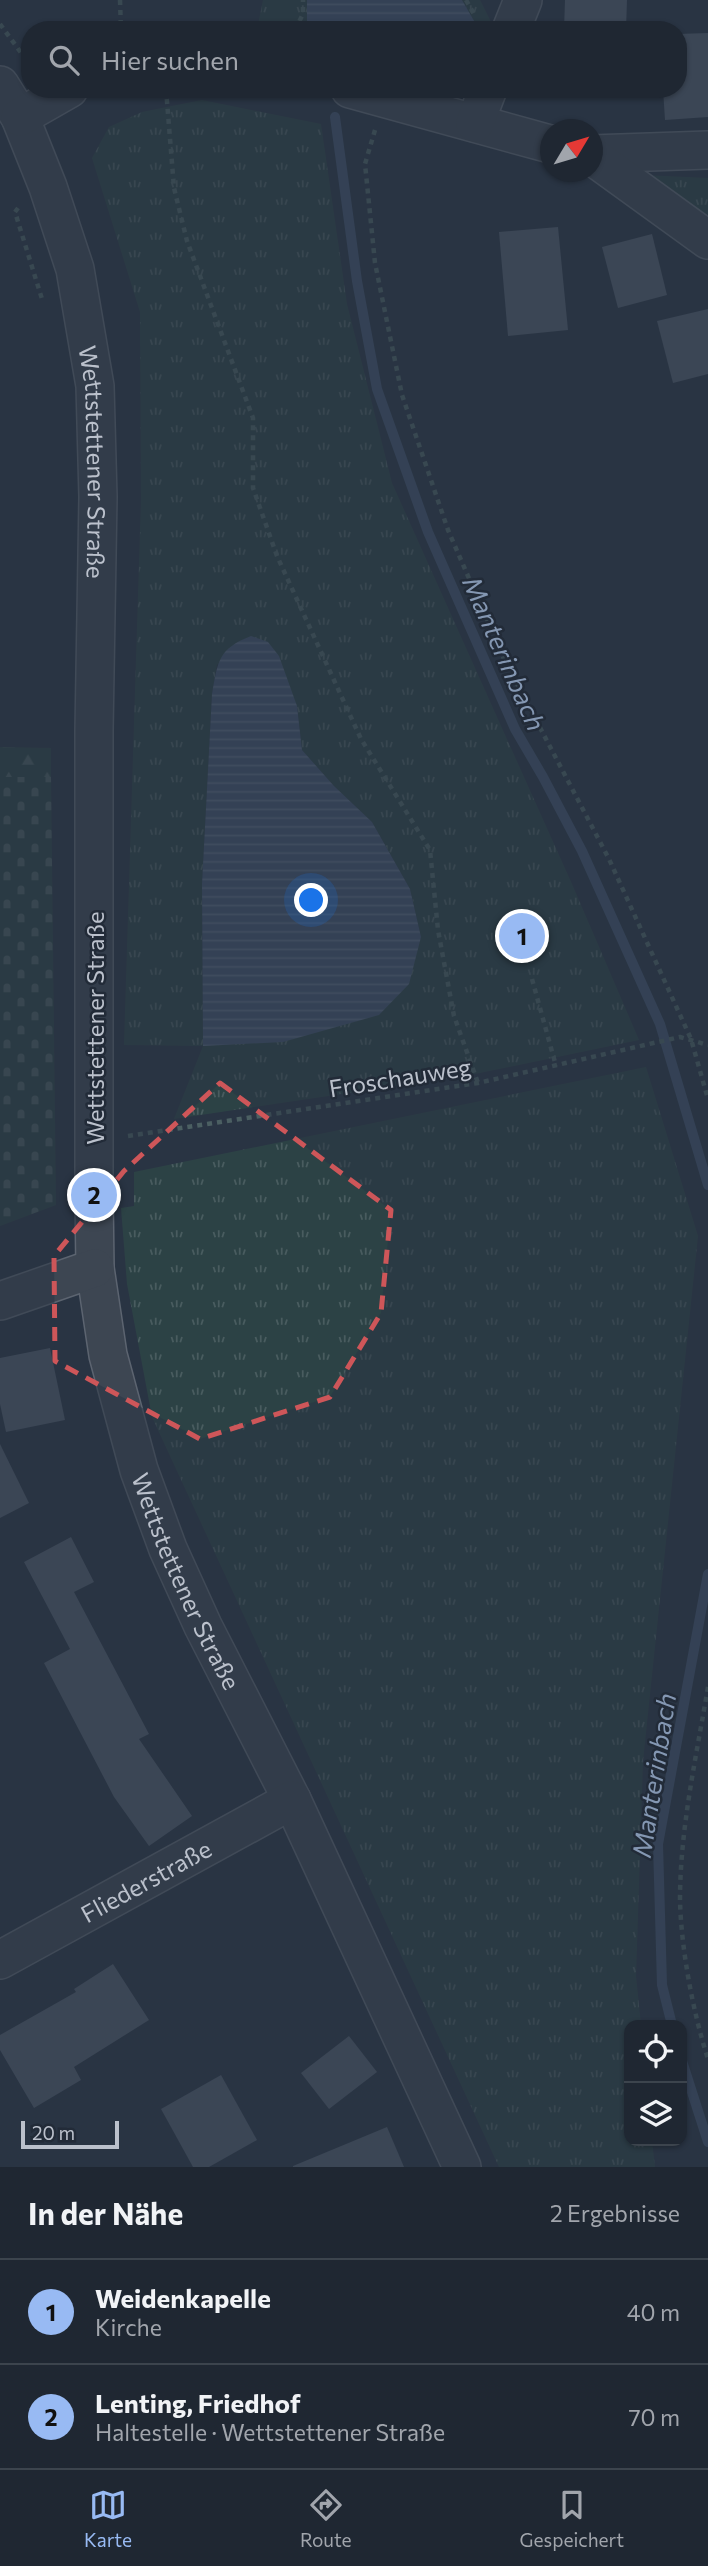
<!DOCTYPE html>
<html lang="de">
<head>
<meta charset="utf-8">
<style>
	body { margin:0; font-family:Commissioner,sans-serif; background:#272f3a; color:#f1f3f6 }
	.controls { position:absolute; right:21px; bottom:21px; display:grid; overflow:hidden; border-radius:14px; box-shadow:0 2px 5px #0004 }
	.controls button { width:63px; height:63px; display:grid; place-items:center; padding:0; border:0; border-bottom:2px solid #3c444d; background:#1f2732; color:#f1f3f6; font:35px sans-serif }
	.compass { position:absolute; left:540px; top:119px; width:63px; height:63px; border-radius:50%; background:#1f2732; box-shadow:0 2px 5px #0004; rotate:52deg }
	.scale { position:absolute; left:21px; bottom:18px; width:98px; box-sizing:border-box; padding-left:7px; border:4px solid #bbc1cc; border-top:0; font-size:19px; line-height:24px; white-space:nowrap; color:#bbc1cc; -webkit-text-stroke:5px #222b38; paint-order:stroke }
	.you { position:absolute; left:312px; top:901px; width:24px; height:24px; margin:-18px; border:5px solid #fff; border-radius:50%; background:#1a73e8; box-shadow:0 0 0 10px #1a73e833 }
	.badge { display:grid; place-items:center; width:46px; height:46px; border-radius:50%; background:#98baf3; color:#111; font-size:23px; font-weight:700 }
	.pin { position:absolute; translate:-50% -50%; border:4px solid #fff; box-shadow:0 2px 7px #0006 }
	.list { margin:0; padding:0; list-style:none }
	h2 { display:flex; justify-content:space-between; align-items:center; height:91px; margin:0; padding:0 28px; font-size:30px }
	h2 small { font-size:23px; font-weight:400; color:#a1a5ac }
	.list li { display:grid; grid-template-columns:46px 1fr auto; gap:21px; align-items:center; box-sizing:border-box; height:105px; padding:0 28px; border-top:2px solid #3c444d }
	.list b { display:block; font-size:26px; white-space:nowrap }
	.list p { margin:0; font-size:23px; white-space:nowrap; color:#a1a5ac }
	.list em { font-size:23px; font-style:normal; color:#a1a5ac }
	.icon { flex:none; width:38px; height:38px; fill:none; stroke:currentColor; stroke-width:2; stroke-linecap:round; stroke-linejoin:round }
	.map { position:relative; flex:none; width:708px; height:2167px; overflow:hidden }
	.search { position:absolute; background:#1f2732; box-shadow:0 2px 5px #0004; left:21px; right:21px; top:21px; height:77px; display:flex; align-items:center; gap:18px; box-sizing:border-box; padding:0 24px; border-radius:28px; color:#a1a5ac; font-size:26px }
	.sheet { height:301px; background:#1f2732 }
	nav { display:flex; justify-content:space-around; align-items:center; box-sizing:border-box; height:98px; border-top:2px solid #3c444d; background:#1f2732; font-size:19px; color:#a1a5ac }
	nav a { display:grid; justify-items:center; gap:4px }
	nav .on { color:#98baf3 }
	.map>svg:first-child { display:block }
</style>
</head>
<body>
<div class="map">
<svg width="708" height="2167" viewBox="0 0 708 2167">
	<defs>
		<pattern id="grass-tufts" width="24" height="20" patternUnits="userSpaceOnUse" patternTransform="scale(1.75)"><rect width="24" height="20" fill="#2c4245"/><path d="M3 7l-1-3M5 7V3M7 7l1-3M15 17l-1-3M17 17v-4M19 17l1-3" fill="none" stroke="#495c5f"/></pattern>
		<pattern id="forest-firs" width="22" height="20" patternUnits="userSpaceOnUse" patternTransform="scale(1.75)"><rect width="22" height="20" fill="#2c4245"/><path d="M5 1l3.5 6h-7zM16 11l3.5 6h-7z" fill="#495c5f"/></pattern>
		<pattern id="cemetery-stones" width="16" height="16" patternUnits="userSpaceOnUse" patternTransform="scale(1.75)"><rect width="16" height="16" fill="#2c4245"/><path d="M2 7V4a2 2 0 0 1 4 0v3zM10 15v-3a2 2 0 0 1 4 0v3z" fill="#495c5f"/></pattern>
		<pattern id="water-rules" width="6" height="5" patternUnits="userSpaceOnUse" patternTransform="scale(1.75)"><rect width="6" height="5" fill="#40516b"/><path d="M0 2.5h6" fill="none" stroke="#5a687f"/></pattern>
	</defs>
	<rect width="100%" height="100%" fill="#293443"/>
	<!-- grass -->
	<g fill="url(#grass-tufts)" fill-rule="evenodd">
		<polygon points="263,0 307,0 307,30 257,30"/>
		<polygon points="462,0 480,0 495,30 474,30 477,26"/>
		<path d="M 202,100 L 321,124 L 347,304 L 392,483 L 572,884 L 639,1040 L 470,1075 L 174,1119 L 203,1046 L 124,1045 L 141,500 L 140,312 L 92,158 L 109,127 L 142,112 ZM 217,664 L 297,706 L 302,750 L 334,786 L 372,822 L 410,889 L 421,937 L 203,1045 L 202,884 L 212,694 Z"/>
		<polygon points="642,175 708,178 708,215"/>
		<polygon points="646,1067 698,1236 643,1761 636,1976 641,2025 629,2025 629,2141 652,2141 655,2167 499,2167 152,1417 127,1284 121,1208 134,1206 134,1172"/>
	</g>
	<!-- forest -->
	<polygon fill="url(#forest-firs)" points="0,747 51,748 51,777 0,777"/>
	<!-- cemetery -->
	<polygon fill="url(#cemetery-stones)" points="0,777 51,777 56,1205 0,1226"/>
	<!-- water -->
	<g fill="url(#water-rules)">
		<polygon points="307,0 462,0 477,26 474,30 307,30"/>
		<path d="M 251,636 L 268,642 L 279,656 L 297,706 L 302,750 L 334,786 L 372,822 L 410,889 L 421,937 L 409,984 L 379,1015 L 283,1042 L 203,1046 L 202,884 L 212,694 C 218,661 218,649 251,636 Z"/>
	</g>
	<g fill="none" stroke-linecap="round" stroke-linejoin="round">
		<!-- stream -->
		<g stroke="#40516b" stroke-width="10">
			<polyline points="335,117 357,281 377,389 428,532 515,729 543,777 582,851 660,1024 708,1185"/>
			<polyline points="672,2025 662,1985 658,1844 708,1574"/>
			<polyline points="682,2061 708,2142"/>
		</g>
	</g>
	<!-- building -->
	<g fill="#505b6b">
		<polygon points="565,0 627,0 626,30 564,30"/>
		<polygon points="708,33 708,117 665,120 663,89 678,89 678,34"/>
		<polygon points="558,227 568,330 508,336 499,232"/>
		<polygon points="652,234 667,295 618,308 602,247"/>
		<polygon points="708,309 708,374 673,383 657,321"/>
		<polygon points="50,1348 65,1420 6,1432 0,1404 0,1358"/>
		<polygon points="0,1444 29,1503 0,1518"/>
		<polygon points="71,1537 94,1582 74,1592 149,1734 139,1739 192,1816 149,1846 114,1797 44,1663 70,1649 24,1562"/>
		<polygon points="113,1964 149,2020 74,2067 81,2080 34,2108 0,2050 0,2035 76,1992 74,1989"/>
		<polygon points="349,2036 377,2072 329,2109 301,2073"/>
		<polygon points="221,2075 257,2140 209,2167 193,2167 161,2109"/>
		<polygon points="387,2127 404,2167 293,2167 293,2166"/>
	</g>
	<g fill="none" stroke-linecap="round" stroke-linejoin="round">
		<!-- minor casing -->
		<g stroke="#5c6470" stroke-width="40">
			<g id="minor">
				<polyline points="511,30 523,0"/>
				<path id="s1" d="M 0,85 L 20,117 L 48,187 L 75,269 L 95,386 L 98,497 L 94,731 L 94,1195 L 95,1268 L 108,1355 L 139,1470 L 168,1549 L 203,1626 L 292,1800 L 462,2167"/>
				<polyline points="350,89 550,144"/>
				<polyline points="20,117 69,89"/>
				<polyline points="475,123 488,89"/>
				<polyline points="592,154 708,150"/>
				<polyline points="592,156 708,240"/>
				<polyline points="0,1301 95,1268"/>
				<path id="s2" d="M 0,1960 L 292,1800"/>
			</g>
		</g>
		<!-- path -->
		<g stroke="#4b5f62" stroke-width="4.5" stroke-dasharray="5 5" stroke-linecap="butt">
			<polyline points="120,0 121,30"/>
			<polyline points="466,0 474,14"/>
			<polyline points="0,24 27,61"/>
			<polyline points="295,30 303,14 303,0"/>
			<polyline points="166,89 174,188 187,241 253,418 253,488 277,556 361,739 430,850 438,930 454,1016 478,1083"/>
			<polyline points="375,130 365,164 375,263 402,395 448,530 504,659 609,859 691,1039 708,1099"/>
			<polyline points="18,208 15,212 42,299"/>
			<polyline points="532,979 556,1066"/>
			<polyline points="128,1136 478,1083 680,1037 708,1045"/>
			<path d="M 708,1687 C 696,1758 680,1829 680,1900 C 681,1948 693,2013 708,2059"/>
		</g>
		<!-- minor -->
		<use href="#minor" stroke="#3d4652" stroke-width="37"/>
	</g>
	<!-- marked area -->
	<path d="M0 0H708V2167H0ZM 220,1083 L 391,1210 L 381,1313 L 330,1397 L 200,1439 L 55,1361 L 54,1256 L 124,1171 Z" fill="#293443" fill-opacity=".55" fill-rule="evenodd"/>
	<path fill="none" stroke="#ce5659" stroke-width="5" stroke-dasharray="14 9" stroke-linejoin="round" d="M 220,1083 L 391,1210 L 381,1313 L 330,1397 L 200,1439 L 55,1361 L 54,1256 L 124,1171 Z"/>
	<g text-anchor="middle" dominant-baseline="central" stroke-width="5" stroke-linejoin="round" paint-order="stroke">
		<!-- street labels -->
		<g font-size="24" fill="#bbc1cc" stroke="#222b38">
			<text stroke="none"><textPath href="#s1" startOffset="394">Wettstettener Straße</textPath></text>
			<text transform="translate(94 1028) rotate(-90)">Wettstettener Straße</text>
			<text transform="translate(400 1077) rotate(-9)">Froschauweg</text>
			<text stroke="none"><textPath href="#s1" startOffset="1528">Wettstettener Straße</textPath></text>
			<text stroke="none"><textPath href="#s2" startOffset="166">Fliederstraße</textPath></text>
		</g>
		<!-- water labels -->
		<g font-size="26" font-style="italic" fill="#8497b2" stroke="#222b38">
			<text transform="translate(505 653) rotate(66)">Manterinbach</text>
			<text transform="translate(653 1775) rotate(-81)">Manterinbach</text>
		</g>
	</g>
</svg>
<div class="controls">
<button><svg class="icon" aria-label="locate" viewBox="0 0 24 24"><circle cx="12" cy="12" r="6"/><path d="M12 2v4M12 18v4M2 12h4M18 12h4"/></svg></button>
<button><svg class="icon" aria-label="layers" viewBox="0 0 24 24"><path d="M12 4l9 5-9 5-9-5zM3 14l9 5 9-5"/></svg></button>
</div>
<svg class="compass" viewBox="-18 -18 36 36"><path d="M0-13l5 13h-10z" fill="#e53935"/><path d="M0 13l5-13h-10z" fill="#a1a5ac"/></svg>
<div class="scale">20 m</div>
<div class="you"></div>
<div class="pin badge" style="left:522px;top:936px">1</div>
<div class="pin badge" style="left:94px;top:1195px">2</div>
<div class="search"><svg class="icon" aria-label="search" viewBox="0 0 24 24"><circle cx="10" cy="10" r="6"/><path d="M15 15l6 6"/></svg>Hier suchen</div>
</div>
<section class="sheet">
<h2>In der Nähe<small>2 Ergebnisse</small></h2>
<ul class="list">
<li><span class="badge">1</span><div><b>Weidenkapelle</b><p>Kirche</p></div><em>40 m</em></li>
<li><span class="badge">2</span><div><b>Lenting, Friedhof</b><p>Haltestelle · Wettstettener Straße</p></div><em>70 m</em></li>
</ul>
</section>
<nav>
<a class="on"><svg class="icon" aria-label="map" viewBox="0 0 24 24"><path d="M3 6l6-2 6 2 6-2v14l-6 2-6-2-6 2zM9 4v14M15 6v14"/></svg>Karte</a>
<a><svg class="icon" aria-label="directions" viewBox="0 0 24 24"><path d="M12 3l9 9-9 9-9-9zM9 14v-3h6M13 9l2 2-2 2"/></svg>Route</a>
<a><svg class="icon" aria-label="saved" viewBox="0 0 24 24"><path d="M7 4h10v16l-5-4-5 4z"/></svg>Gespeichert</a>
</nav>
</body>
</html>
